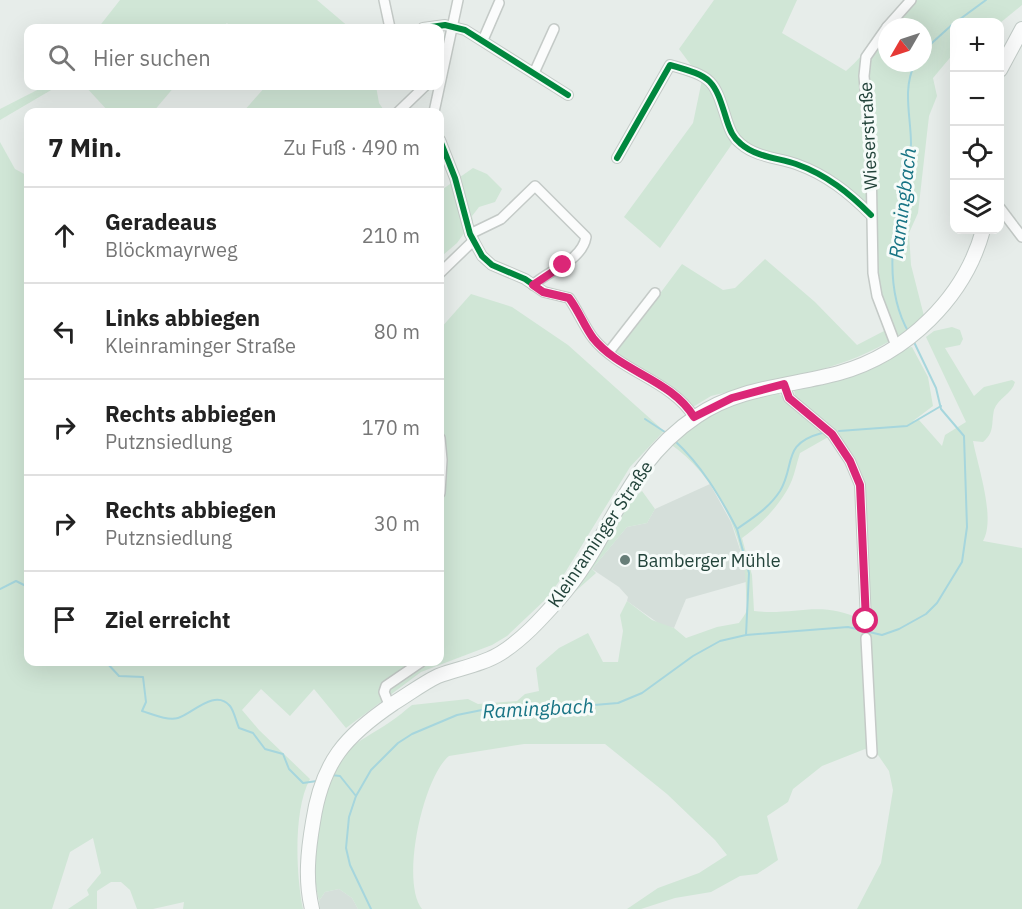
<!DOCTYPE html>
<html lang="de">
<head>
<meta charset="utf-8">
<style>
	body { margin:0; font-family:"IBM Plex Sans",sans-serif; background:#f2f2f2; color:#222 }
	.controls { position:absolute; right:18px; top:18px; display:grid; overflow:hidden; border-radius:12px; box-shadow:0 6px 24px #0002 }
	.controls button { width:54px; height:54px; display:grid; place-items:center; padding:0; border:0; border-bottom:2px solid #e0e0e0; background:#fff; color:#222; font:30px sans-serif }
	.compass { position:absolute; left:878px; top:18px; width:54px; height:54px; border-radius:50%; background:#fff; box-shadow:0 6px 24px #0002; rotate:231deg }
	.stop { position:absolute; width:18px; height:18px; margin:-14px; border:4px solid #db2777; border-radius:50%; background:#fff }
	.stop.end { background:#db2777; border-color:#fff; box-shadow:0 2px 6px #0008 }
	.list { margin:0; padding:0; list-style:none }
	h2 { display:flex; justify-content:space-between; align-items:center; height:78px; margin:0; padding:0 24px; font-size:26px }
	h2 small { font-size:20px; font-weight:400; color:#767676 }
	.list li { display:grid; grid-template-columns:39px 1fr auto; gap:18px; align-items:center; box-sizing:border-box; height:96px; padding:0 24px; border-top:2px solid #e0e0e0 }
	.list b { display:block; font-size:22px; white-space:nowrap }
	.list p { margin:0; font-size:20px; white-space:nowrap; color:#767676 }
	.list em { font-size:20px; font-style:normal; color:#767676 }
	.icon { flex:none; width:33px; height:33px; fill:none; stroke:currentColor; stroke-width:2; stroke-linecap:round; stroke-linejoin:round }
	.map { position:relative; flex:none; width:1022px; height:909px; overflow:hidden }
	.search { position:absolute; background:#fff; box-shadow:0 6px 24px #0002; left:24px; top:24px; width:420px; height:66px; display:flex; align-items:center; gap:15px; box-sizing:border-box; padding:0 21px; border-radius:12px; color:#767676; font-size:22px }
	.panel { position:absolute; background:#fff; box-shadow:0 6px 24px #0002; left:24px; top:108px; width:420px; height:558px; border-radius:12px }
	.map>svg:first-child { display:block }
</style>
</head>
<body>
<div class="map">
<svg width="1022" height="909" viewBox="0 0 1022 909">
	<rect width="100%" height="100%" fill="#e7edea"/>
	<!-- built -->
	<g fill="#d5dfda">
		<polygon points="710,484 731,522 748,574 746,582 686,599 674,628 661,625 627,601 628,597 619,587 592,569 627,527 647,523 655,509"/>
		<polygon points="339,889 352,898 358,909 320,909 319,901 325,892"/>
	</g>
	<!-- green -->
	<g fill="#d0e6d6" fill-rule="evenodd">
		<polygon points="120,0 317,0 350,28 231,28 227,23 222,28 98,28"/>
		<path d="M 714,0 L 797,0 L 782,33 L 846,71 C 869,51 886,23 907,0 L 1022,0 L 1022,5 L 1000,23 L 954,22 L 954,53 L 933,78 L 937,96 L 929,116 L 918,213 L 909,233 L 911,265 L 924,316 C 865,369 787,377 711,396 L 693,407 L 618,354 L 617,351 L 682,264 L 723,290 L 735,288 L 765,259 L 815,302 L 857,345 L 884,331 L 878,308 L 868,215 L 840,191 L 818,179 L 732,144 L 660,248 L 624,217 L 693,123 L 702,80 L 679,49 ZM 887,27 L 923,27 L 923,63 L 887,63 Z"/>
		<polygon points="45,86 58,86 0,120 0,109"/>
		<polygon points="85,86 175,86 153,112 109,112"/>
		<polygon points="266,86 376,86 379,103 385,112 243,112"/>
		<path d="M 0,142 L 15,169 L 28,176 L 28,662 L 440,662 L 440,329 L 471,294 L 512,307 L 568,345 L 664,431 L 630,467 L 563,576 L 547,598 L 507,636 L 492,645 L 421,672 L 346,728 L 314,689 L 290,716 L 261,689 L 242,710 L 259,730 L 310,779 C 293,810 296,875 303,909 L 183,909 L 184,902 L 153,909 L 137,909 L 130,890 L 121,882 L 111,882 L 97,891 L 97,909 L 68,909 L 89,895 L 87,890 L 101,873 L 93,838 L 70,852 L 52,909 L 0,909 Z"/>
		<polygon points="473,168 487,174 502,189 495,202 479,207 472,216 473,221 457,243 443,255 440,252 440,191"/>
		<path d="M 952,327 L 960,330 L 963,339 L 960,345 L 945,348 L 974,396 L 984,387 L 1012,380 L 1015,382 C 1012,394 998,398 994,410 C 991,424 995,432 983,442 L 973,441 C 978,467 996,518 983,541 L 1022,548 L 1022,909 L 857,909 L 881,863 L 893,790 L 889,771 L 878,755 L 865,749 L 822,766 L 793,789 L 788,802 L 767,816 L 778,860 L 757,874 L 740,876 L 711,892 L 675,898 L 641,909 L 627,909 L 658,888 L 699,873 L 727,855 L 715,840 L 667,794 L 605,744 L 524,744 L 449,756 C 423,777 400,882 422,909 L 358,909 L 352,898 L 339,889 L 325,892 L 319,901 C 309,859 312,787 344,754 C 358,740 374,733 390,722 C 398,717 404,711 412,705 L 468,699 L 478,704 L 517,701 L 525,694 L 539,691 L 536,668 L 559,648 L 588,633 L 603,662 L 618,662 L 623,631 L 620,615 L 627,601 L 652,620 L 674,628 L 686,638 L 717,627 L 739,623 C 741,620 745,615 746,612 C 748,607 746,599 746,594 C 747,538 716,475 669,443 L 716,408 L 735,400 L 778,393 L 830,436 L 800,453 C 797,462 795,472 792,480 C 783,502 761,525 742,538 L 752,575 L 754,611 C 795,616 821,599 862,620 L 863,638 L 870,639 L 867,511 L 860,477 L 837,436 L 796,400 L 793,386 L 849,374 L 900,349 L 912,347 L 928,377 L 933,406 L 913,421 L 919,420 L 942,446 L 945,435 L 966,422 L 926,337 L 934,331 Z"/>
		<polygon points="642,491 655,509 647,523 627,527 592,569 596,573 569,597 631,497 634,498"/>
	</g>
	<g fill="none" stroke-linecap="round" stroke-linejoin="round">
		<!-- stream -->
		<g stroke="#a6d6dd" stroke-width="2">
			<polyline points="956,22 986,0"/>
			<polyline points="923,51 954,23"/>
			<path d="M 909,333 C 884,290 892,236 902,189 C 905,175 910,159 911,144 C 911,116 902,90 915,63"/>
			<polyline points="645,419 668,434"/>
			<polyline points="839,431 907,426 941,406"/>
			<path d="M 674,440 C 702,466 719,495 737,529"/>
			<polyline points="0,589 16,581 28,587"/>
			<path d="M 746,635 L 749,573 L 737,529 C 754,517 769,508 780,491 C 796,464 781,444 822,433"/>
			<path d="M 106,662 L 119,676 L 143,677 L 146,702 L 142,711 C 152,714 167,721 178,718 C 192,714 215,688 230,706 C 234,711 236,721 239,728 L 253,733 L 265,749 L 283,754 L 289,769 L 303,783 L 317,781"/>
			<polyline points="331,775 340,776 356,796"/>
			<polyline points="371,909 350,865 346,848 349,817 356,796 371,770 398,743 412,734 457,715 492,708 534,710 618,703 642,693 693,656 720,641 746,635 848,627 882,635 899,629 926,614 937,603 962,562 967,527 964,436 941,409 936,388 913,340"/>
		</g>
		<!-- minor casing -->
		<g stroke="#c4cac7" stroke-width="12">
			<g id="minor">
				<polyline points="384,0 390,28"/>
				<polyline points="887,27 866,57 864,76 871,159 873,273 877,296 896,346"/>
				<polyline points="887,27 911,0"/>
				<polyline points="423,28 445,25 465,30 568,95"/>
				<polyline points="483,40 499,3"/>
				<polyline points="534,73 554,29"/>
				<polyline points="398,112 425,86"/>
				<polyline points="434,112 458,0"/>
				<path d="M 440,140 L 455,178 L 470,234 L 482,256 L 492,265 L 525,279 L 544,292 L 569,298 C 578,311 584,326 593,338 C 620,372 671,380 694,417"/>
				<path d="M 617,158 L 670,65 C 713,77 714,79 727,121 C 730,130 733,138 741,144 C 756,157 778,158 796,164 C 827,175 849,193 871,215"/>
				<polyline points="1000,208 1022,237"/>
				<path d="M 470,234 L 501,219 L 535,186 L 586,237 C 582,261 549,270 533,285"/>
				<polyline points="440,273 472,242"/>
				<polyline points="609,352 655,293"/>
				<polyline points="784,384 789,398 832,434 850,461 860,485 866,621"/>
				<polyline points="440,438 442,460 440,493"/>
				<polyline points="866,638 872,753"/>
				<polyline points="390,707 384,692 386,686 421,662"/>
			</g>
		</g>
		<!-- secondary casing -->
		<g stroke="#c2cbc7" stroke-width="16">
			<g id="secondary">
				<polyline points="1000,70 1022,29"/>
				<path d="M 312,909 C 305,880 308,851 313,822 C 322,762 345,736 394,703 C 409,694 423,683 438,676 C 459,668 482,665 501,653 C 523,639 541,619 558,600 C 612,540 622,466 697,416 C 739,387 791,386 839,373 C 907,354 965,297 983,230"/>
			</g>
		</g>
		<!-- minor -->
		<use href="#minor" stroke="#fbfcfc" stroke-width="9"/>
		<!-- secondary -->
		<use href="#secondary" stroke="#fbfcfc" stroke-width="14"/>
		<!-- cycleway casing -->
		<g stroke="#f6fbf9" stroke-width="10">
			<g id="cycleway">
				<polyline points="423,28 445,25 465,30 568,95"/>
				<path d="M 440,140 L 455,178 L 470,234 L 482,256 L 492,265 L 525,279 L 544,292 L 569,298 C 578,311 584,326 593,338 C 620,372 671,380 694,417"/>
				<path d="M 617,158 L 670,65 C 713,77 714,79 727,121 C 730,130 733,138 741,144 C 756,157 778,158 796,164 C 827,175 849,193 871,215"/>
				<polyline points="784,384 789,398 832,434 850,461 860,485 866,621"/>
			</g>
		</g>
		<!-- cycleway -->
		<use href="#cycleway" stroke="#00873e" stroke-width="6"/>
	</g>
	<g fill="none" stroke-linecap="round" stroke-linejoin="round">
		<!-- route -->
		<path stroke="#db2777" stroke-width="8" d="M 563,265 L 533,285 L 543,292 L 569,298 C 579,311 584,326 593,338 C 620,372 671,379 694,417 L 732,398 L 784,384 L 789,398 L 832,434 L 850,461 L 860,485 L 866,621"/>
	</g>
	<!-- markers -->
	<circle fill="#677e78" stroke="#f6fbf9" stroke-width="2" cx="625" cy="560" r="6"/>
	<g text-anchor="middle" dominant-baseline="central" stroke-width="6" stroke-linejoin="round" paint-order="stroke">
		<!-- street labels -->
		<g font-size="18" fill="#22433a" stroke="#f6fbf9">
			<text transform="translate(868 136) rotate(-93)">Wieserstraße</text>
			<text transform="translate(600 534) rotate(-56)">Kleinraminger Straße</text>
		</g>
		<!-- poi labels -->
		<g font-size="18" fill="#22433a" stroke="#f6fbf9" text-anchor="start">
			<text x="637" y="560">Bamberger Mühle</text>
		</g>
		<!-- water labels -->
		<g font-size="20" font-style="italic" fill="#177384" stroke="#f6fbf9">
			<text transform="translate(902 203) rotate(-83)">Ramingbach</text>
			<text transform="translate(538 708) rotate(-3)">Ramingbach</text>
		</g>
	</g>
</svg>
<div class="controls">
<button>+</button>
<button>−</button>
<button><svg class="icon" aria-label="locate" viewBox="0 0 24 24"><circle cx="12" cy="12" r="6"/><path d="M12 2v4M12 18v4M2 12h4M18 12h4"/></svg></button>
<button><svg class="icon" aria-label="layers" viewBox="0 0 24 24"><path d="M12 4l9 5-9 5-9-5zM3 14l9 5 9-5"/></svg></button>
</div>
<svg class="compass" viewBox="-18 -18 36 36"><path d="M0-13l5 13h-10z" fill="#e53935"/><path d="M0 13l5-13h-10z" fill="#767676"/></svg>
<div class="stop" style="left:866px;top:621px"></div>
<div class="stop end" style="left:563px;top:265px"></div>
<div class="search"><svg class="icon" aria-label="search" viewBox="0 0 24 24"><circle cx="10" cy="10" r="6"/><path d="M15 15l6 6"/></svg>Hier suchen</div>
<section class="panel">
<h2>7 Min.<small>Zu Fuß · 490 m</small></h2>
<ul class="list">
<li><svg class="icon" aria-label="ahead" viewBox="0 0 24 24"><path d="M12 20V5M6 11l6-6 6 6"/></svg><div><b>Geradeaus</b><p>Blöckmayrweg</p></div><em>210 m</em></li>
<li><svg class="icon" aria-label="left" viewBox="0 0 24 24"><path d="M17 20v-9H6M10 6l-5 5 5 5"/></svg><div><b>Links abbiegen</b><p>Kleinraminger Straße</p></div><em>80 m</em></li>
<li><svg class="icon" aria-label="right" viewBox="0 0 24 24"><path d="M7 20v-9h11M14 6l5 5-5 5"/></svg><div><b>Rechts abbiegen</b><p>Putznsiedlung</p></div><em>170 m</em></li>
<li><svg class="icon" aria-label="right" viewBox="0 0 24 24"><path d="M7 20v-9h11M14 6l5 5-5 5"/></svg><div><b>Rechts abbiegen</b><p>Putznsiedlung</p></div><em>30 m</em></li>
<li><svg class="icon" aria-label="arrive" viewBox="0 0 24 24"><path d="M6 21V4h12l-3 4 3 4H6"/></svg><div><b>Ziel erreicht</b></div></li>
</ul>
</section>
</div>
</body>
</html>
